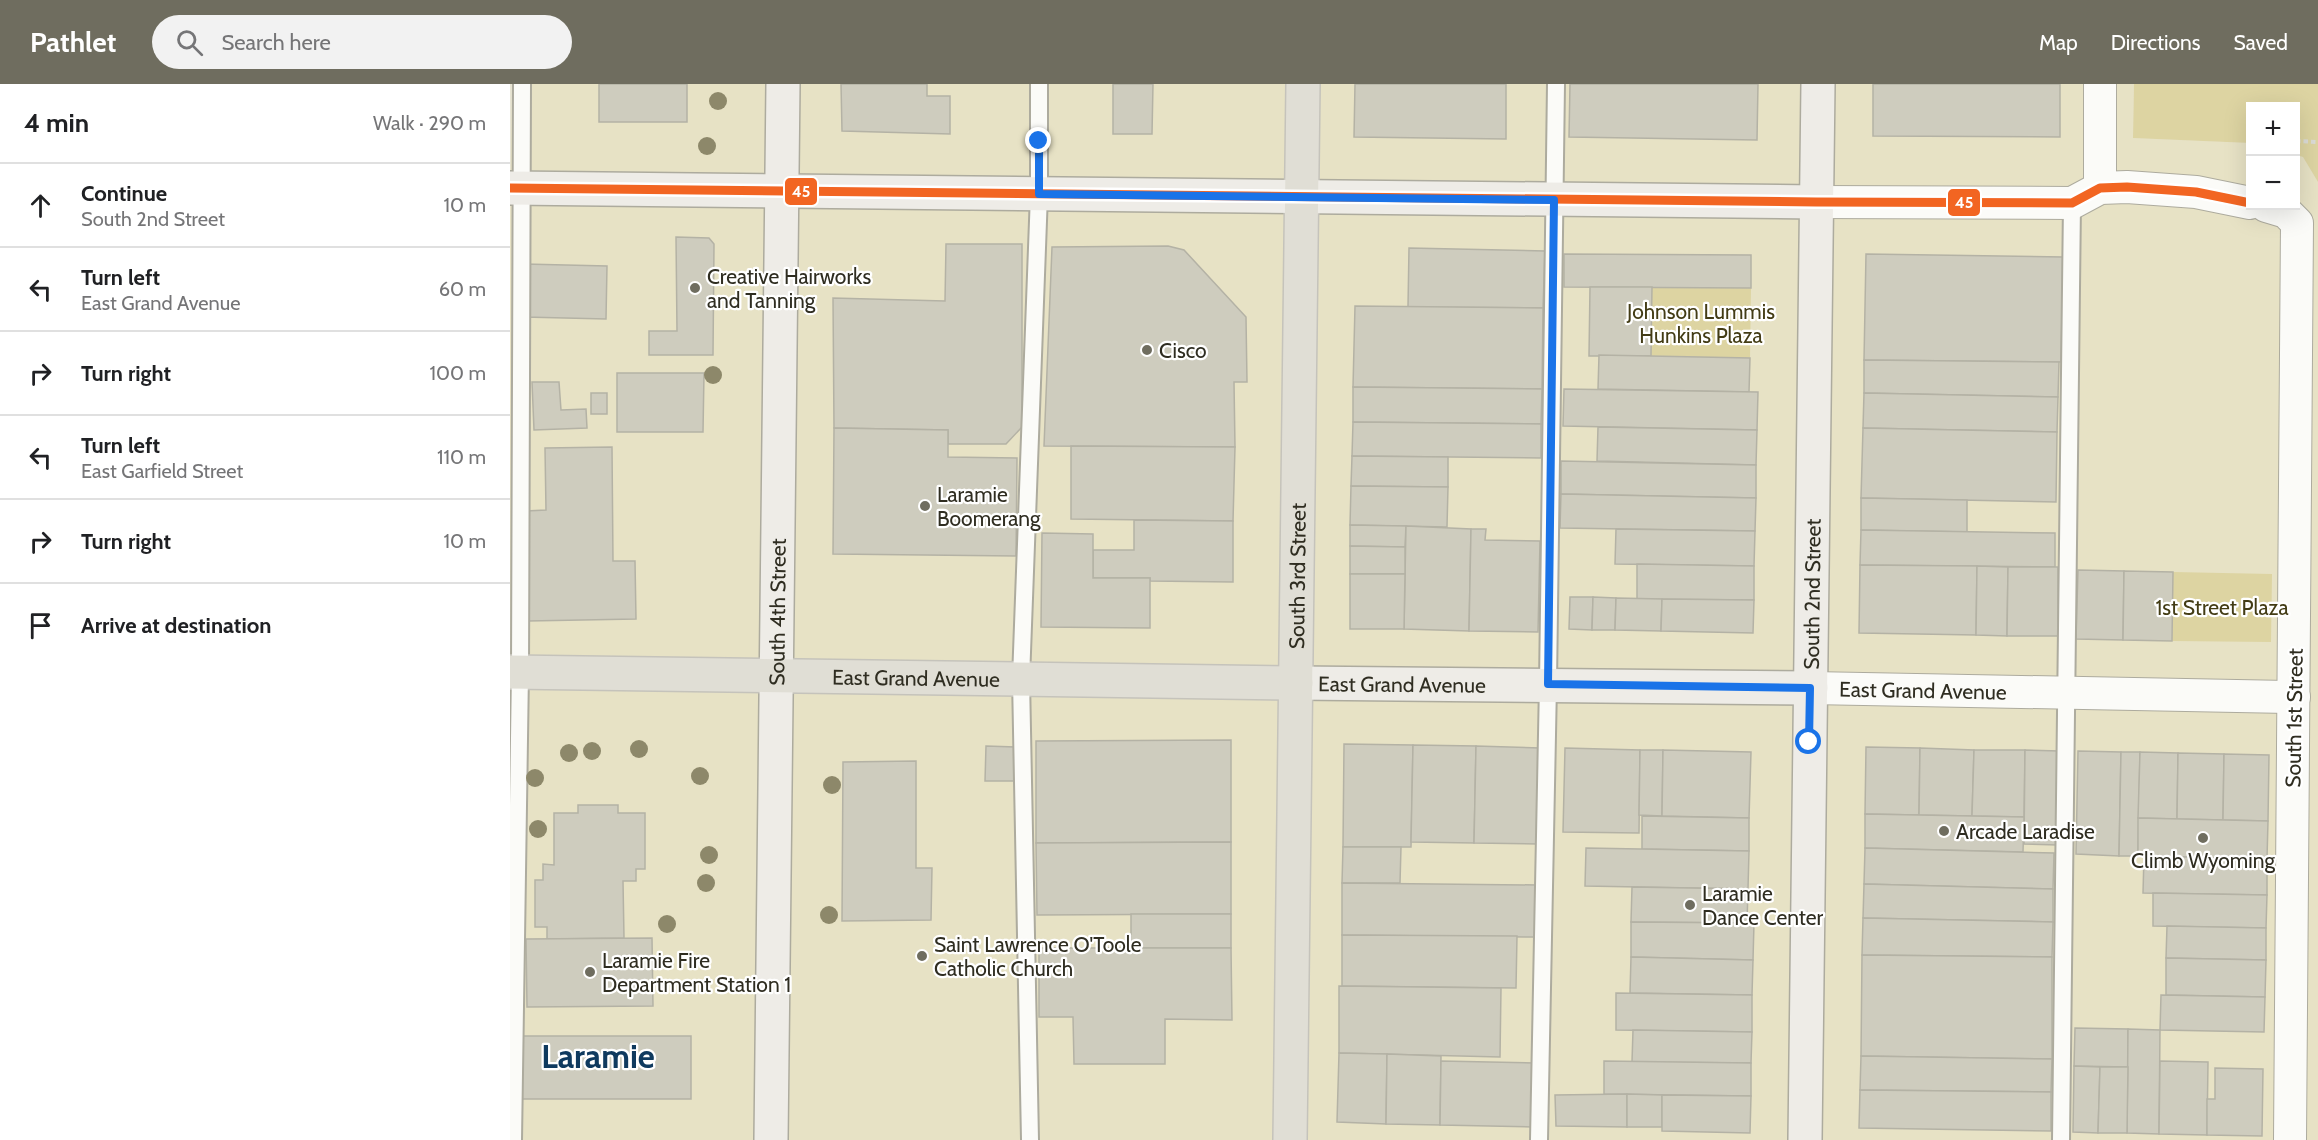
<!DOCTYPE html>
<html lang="en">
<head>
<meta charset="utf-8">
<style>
	body { margin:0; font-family:Cabin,sans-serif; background:#f2f2f2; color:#202124 }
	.controls { position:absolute; right:18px; top:18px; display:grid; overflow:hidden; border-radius:0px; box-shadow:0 6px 24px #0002 }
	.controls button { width:54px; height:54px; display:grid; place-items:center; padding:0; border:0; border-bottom:2px solid #e0e0e0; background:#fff; color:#202124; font:30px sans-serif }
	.stop { position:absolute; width:18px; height:18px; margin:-14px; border:4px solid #1a73e8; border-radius:50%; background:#fff }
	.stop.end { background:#1a73e8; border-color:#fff; box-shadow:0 2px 6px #0008 }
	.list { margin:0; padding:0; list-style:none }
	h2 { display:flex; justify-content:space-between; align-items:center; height:78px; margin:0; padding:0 24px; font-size:26px }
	h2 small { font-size:20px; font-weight:400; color:#757577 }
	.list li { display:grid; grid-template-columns:39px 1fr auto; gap:18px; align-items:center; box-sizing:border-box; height:84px; padding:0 24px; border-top:2px solid #e0e0e0 }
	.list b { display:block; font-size:22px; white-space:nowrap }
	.list p { margin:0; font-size:20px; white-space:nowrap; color:#757577 }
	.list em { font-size:20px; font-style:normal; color:#757577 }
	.icon { flex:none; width:33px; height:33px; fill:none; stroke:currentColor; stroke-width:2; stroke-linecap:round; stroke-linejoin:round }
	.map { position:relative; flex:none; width:1808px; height:1056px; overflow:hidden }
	header { display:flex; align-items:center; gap:36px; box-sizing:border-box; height:84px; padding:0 30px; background:#6f6d5f; color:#fff }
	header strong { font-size:28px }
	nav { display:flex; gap:33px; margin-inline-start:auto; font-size:21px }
	.search { width:420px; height:54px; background:#f2f2f2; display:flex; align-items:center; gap:15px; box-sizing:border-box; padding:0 21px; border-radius:33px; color:#757577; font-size:22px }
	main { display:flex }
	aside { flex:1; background:#fff }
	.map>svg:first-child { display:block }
</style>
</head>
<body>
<header>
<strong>Pathlet</strong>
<div class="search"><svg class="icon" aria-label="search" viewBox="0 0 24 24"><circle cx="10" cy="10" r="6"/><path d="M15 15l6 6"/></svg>Search here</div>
<nav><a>Map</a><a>Directions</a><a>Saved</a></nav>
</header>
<main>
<aside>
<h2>4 min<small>Walk · 290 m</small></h2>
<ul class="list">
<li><svg class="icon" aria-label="ahead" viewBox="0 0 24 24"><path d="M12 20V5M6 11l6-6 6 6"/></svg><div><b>Continue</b><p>South 2nd Street</p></div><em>10 m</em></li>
<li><svg class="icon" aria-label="left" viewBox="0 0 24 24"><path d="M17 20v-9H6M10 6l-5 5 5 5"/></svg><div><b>Turn left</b><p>East Grand Avenue</p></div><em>60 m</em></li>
<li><svg class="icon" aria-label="right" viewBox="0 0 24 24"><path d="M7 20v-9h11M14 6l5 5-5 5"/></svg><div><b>Turn right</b></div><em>100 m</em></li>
<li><svg class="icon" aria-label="left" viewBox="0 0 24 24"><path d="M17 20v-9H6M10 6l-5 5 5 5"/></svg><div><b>Turn left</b><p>East Garfield Street</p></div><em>110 m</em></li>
<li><svg class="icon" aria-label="right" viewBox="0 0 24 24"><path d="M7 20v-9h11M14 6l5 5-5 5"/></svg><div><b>Turn right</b></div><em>10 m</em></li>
<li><svg class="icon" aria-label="arrive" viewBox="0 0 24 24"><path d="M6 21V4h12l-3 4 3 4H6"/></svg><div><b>Arrive at destination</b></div></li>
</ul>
</aside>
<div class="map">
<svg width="1808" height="1056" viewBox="0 0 1808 1056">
	<rect width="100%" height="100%" fill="#e7e4d3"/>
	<!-- built -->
	<polygon fill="#e7e2c5" points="2,0 1624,0 1623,54 1740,59 1740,122 1786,122 1786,71 1793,73 1808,98 1808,1056 12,1056 17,557 0,556 0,135"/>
	<!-- green -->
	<g fill="#ddd4a2">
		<polygon points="1624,0 1808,0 1808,98 1793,73 1786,71 1786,22 1740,22 1740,59 1623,54"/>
		<polygon points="1142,203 1241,204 1240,274 1141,272"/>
		<polygon points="1663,488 1762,490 1761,558 1662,557"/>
	</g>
	<!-- building -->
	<g fill="#ceccbe" stroke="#b4b2a5" stroke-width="1.5">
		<rect x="89" y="0" width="88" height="38"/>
		<polygon points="331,0 417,0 417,12 440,12 440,50 332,47"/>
		<polygon points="603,0 643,0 642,50 603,50"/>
		<polygon points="845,0 996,0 996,55 844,53"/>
		<polygon points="1060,0 1248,0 1247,56 1059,53"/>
		<polygon points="1363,0 1550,0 1550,53 1363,52"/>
		<polygon points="166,153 199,154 204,160 203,271 139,271 139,247 167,247"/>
		<polygon points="436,160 512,160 512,343 496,360 438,360 438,346 324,344 323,214 435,217"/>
		<polygon points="658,162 674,166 736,233 737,298 724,298 725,363 534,362 542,163"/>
		<polygon points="899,164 1035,167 1033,224 898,223"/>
		<polygon points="1054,170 1241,171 1241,204 1054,203"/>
		<polygon points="1356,170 1553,173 1551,278 1354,276"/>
		<polygon points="14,180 97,182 96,235 14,233"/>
		<polygon points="1080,203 1142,203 1141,272 1079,272"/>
		<polygon points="845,222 1033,224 1032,305 843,303"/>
		<polygon points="1089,271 1240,274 1239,308 1088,305"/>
		<polygon points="1354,276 1549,278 1548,313 1354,309"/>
		<polygon points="107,289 194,289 193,348 107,348"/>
		<polygon points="22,298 49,298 51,326 76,325 77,344 24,346"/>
		<polygon points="843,303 1032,305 1031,340 843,338"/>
		<polygon points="1054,305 1248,308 1247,346 1053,342"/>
		<rect x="81" y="309" width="16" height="21"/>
		<polygon points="1354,309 1548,313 1547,348 1353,344"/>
		<polygon points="843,338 1031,340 1031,374 842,372"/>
		<polygon points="1088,343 1247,346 1246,381 1087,377"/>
		<polygon points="324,344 438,346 438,373 507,374 506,472 323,470"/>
		<polygon points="1353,344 1547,348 1546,418 1351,414"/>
		<polygon points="561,362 725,363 723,437 561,435"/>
		<polygon points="102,363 103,477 125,477 126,535 18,537 16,427 36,426 35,364"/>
		<polygon points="842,372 938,373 938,403 841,402"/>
		<polygon points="1051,377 1246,381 1246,414 1051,410"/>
		<polygon points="841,402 938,403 937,443 840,441"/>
		<polygon points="1051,410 1246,414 1245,447 1050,444"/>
		<polygon points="1351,414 1457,416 1457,448 1351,446"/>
		<polygon points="624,436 723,437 723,498 640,497 640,494 583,494 583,466 624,466"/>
		<polygon points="840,441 896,442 895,463 840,462"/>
		<polygon points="896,442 961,445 959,547 894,545"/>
		<polygon points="961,445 976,445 975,456 1030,457 1028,548 959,547"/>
		<polygon points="1106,445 1245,447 1244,482 1105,480"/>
		<polygon points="1351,446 1545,449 1545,483 1350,481"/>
		<polygon points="532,449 583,450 583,494 640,494 640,544 531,543"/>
		<polygon points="840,462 895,463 895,490 840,490"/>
		<polygon points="1127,480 1244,482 1244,516 1127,515"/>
		<polygon points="1350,481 1467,482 1466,551 1349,549"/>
		<polygon points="1467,482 1498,483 1497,552 1466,551"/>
		<polygon points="1498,483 1548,483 1548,552 1497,552"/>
		<polygon points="1568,486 1614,487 1613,556 1566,555"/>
		<polygon points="1614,487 1663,488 1662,557 1613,556"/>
		<polygon points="840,490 895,490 894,545 840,545"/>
		<polygon points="1060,513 1083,513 1082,546 1059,545"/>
		<polygon points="1083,513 1106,514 1105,546 1082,546"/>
		<polygon points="1106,514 1152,515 1151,547 1105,546"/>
		<polygon points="1152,515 1244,516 1243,549 1151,547"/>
		<polygon points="721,656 721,758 526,759 526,657"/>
		<polygon points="834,660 903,661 901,763 833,763"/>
		<polygon points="903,661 966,662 964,759 901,758"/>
		<polygon points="476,662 505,663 504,697 475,697"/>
		<polygon points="966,662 1030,664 1028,760 964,759"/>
		<polygon points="1356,663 1410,664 1409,731 1355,730"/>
		<polygon points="1055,664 1130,666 1129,749 1053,748"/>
		<polygon points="1410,664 1464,666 1462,732 1409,731"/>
		<polygon points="1130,666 1153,666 1152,732 1129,731"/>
		<polygon points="1153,666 1241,668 1239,734 1152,732"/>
		<polygon points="1464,666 1515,666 1514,733 1462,732"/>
		<polygon points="1515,666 1549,667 1547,761 1514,760"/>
		<polygon points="1568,667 1611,668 1609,772 1566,770"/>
		<polygon points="1611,668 1630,668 1628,772 1609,772"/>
		<polygon points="1630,668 1668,669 1667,735 1628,734"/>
		<polygon points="1668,669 1714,670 1713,736 1667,735"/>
		<polygon points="1714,670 1759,671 1758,737 1713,736"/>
		<polygon points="406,677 406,784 422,784 421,836 332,837 333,678"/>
		<polygon points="68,721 108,721 108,729 135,729 135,785 126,785 126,797 113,797 114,854 37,855 37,843 25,843 25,796 33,796 33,780 44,781 44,729 68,729"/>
		<polygon points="1355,730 1514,733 1513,768 1355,764"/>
		<polygon points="1132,732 1239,734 1239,767 1132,765"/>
		<polygon points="1628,734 1758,737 1757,775 1628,772"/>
		<polygon points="721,758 721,830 527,831 526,759"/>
		<polygon points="833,763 891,763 890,799 832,799"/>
		<polygon points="1076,764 1239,767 1238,805 1075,802"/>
		<polygon points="1355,764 1544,769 1543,805 1354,800"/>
		<polygon points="1634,772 1757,775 1757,811 1633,809"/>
		<polygon points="832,799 1027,801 1026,853 832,851"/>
		<polygon points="1354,800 1543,805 1543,838 1353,834"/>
		<polygon points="1122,803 1238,805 1237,839 1121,838"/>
		<polygon points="1643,809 1757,811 1756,844 1643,842"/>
		<rect x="621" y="830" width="100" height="34"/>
		<polygon points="1353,834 1543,838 1542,873 1352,871"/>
		<polygon points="1121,838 1244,839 1243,876 1121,873"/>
		<polygon points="1657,842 1756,844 1756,876 1656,874"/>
		<polygon points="832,851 1007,852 1006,904 832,902"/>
		<polygon points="142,854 143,922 17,923 16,855"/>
		<polygon points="529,864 721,864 722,936 655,935 655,980 564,980 563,933 529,933"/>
		<polygon points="1352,871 1542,873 1542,975 1351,972"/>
		<polygon points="1121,873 1243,876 1242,911 1120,909"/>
		<polygon points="1656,874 1756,876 1755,913 1656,911"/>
		<polygon points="829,902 991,904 990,973 829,969"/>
		<polygon points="1106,909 1242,911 1242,948 1106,946"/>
		<polygon points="1651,911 1755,913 1754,948 1650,946"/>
		<polygon points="1565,944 1618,945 1618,983 1564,982"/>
		<polygon points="1618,945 1650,946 1649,1050 1617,1049"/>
		<polygon points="1123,946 1242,948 1241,979 1122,978"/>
		<rect x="6" y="952" width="175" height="63"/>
		<polygon points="829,969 877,970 876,1040 827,1038"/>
		<polygon points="877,970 931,972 930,1041 876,1040"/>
		<polygon points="1351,972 1542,975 1541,1008 1350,1006"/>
		<polygon points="931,977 1024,979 1023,1043 930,1041"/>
		<polygon points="1094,977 1241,979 1241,1012 1094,1010"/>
		<polygon points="1650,977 1698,978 1697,1051 1649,1050"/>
		<polygon points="1564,982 1590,983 1588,1049 1563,1048"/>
		<polygon points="1590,983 1618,983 1617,1049 1588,1049"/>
		<polygon points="1705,984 1753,985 1752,1052 1697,1051 1697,1015 1705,1015"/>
		<polygon points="1350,1006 1541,1008 1541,1047 1349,1044"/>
		<polygon points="1117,1010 1117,1043 1046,1042 1045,1011"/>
		<polygon points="1117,1010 1152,1011 1152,1043 1117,1043"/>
		<polygon points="1152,1011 1241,1012 1240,1049 1152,1047"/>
	</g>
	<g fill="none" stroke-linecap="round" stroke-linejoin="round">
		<!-- lane casing -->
		<g stroke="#adab9e" stroke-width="20">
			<g id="lane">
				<polyline points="3,1056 10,588 12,0"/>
				<polyline points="520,1056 511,595 529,110 529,0"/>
				<polyline points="1029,1056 1038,600 1046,0"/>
				<polyline points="1551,1056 1562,119"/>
			</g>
		</g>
		<!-- street casing -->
		<g stroke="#adab9e" stroke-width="34">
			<g id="street">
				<polyline points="1590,104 1590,0"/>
				<polyline points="1306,118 1562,119 1590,104 1617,103 1686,108 1740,119"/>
				<polyline points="1756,122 1776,128 1787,139 1780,1056"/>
				<path id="s1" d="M 1301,604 L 1784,613"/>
			</g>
		</g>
		<!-- secondary casing -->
		<g stroke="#adab9e" stroke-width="36">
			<g id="secondary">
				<polyline points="0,104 1306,118"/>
				<path id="s2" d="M 786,599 L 1301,604"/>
				<path id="s3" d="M 261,1056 L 273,0"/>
				<path id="s4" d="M 1295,1056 L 1308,0"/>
			</g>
		</g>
		<!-- primary casing -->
		<g stroke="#c5c3bb" stroke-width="36">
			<g id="primary">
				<path id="s5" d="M 0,588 L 786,599"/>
				<path id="s6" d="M 780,1056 L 793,0"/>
			</g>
		</g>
		<!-- path -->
		<polyline stroke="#dbdbd6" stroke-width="4" stroke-dasharray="4.5 3" stroke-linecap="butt" points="1786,57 1808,58"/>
		<!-- lane -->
		<use href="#lane" stroke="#fbfbf8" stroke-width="16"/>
		<!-- street -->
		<use href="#street" stroke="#fbfbf8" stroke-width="32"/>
		<!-- secondary -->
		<use href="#secondary" stroke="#eeece7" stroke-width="33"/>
		<!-- primary -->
		<use href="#primary" stroke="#e0ded5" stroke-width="33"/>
		<!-- bus-1 casing -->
		<g stroke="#fff" stroke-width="14">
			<polyline id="bus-1" points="0,104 1306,118 1562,119 1590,104 1617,103 1686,108 1740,119"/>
		</g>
		<!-- bus-1 -->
		<use href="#bus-1" stroke="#f26522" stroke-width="9"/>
	</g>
	<!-- trees -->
	<g fill="#8d886a">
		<circle cx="208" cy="17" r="9"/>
		<circle cx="197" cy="62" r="9"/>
		<circle cx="203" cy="291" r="9"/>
		<circle cx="129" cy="665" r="9"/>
		<circle cx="82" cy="667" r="9"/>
		<circle cx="59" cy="669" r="9"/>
		<circle cx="190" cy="692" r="9"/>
		<circle cx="25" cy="694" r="9"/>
		<circle cx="322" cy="701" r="9"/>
		<circle cx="28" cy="745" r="9"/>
		<circle cx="199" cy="771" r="9"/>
		<circle cx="196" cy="799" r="9"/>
		<circle cx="319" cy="831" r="9"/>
		<circle cx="157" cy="840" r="9"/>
	</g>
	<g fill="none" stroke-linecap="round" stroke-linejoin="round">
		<!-- route -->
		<polyline stroke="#1a73e8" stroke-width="8" points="529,57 529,110 1044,116 1038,600 1300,604 1299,658"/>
	</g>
	<!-- markers -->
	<g fill="#6f6d5f" stroke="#fff" stroke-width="2">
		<circle cx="185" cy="204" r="6"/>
		<circle cx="637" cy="266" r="6"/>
		<circle cx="415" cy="422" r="6"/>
		<circle cx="1434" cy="747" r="6"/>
		<circle cx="1693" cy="754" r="6"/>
		<circle cx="1180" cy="821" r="6"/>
		<circle cx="412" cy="872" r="6"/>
		<circle cx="80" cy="888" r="6"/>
	</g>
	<g text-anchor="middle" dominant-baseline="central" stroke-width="4.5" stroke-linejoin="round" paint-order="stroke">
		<!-- poi labels -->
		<g font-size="21" fill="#2f2d21" stroke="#fff" text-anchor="start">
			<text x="197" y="192">Creative Hairworks<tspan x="197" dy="24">and Tanning</tspan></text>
			<text x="649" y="266">Cisco</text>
			<text x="427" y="410">Laramie<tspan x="427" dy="24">Boomerang</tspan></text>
			<text x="1446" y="747">Arcade Laradise</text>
			<text x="1693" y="776" text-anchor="middle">Climb Wyoming</text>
			<text x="1192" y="809">Laramie<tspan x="1192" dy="24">Dance Center</tspan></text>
			<text x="424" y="860">Saint Lawrence O'Toole<tspan x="424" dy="24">Catholic Church</tspan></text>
			<text x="92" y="876">Laramie Fire<tspan x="92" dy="24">Department Station 1</tspan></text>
		</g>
		<!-- park labels -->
		<g font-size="21" fill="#433c15" stroke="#fff">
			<text x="1191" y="227">Johnson Lummis<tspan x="1191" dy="24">Hunkins Plaza</tspan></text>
			<text x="1712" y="523">1st Street Plaza</text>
		</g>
		<!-- street labels -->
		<g font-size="21" fill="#2f2d21" stroke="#fff">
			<text stroke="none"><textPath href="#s6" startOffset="564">South 3rd Street</textPath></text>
			<text stroke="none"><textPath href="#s4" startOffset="546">South 2nd Street</textPath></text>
			<text stroke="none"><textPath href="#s3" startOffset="528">South 4th Street</textPath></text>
			<text stroke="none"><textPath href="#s5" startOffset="406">East Grand Avenue</textPath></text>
			<text stroke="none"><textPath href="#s2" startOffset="106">East Grand Avenue</textPath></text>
			<text stroke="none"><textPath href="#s1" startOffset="112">East Grand Avenue</textPath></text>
			<text transform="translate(1784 634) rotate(-89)">South 1st Street</text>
		</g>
		<!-- town labels -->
		<g font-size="33" font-weight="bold" fill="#0f3a5f" stroke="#fff">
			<text x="88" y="972">Laramie</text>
		</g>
	</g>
	<g stroke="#fff" stroke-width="2">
		<rect x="274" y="93" width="34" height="29" rx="6" fill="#f26522"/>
		<rect x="1437" y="104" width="34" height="29" rx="6" fill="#f26522"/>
	</g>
	<g font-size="16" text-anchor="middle" font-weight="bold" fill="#fff">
		<text x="291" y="113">45</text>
		<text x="1454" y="124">45</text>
	</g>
</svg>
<div class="controls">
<button>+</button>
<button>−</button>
</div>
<div class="stop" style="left:1299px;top:658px"></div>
<div class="stop end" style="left:529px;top:57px"></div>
</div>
</main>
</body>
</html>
